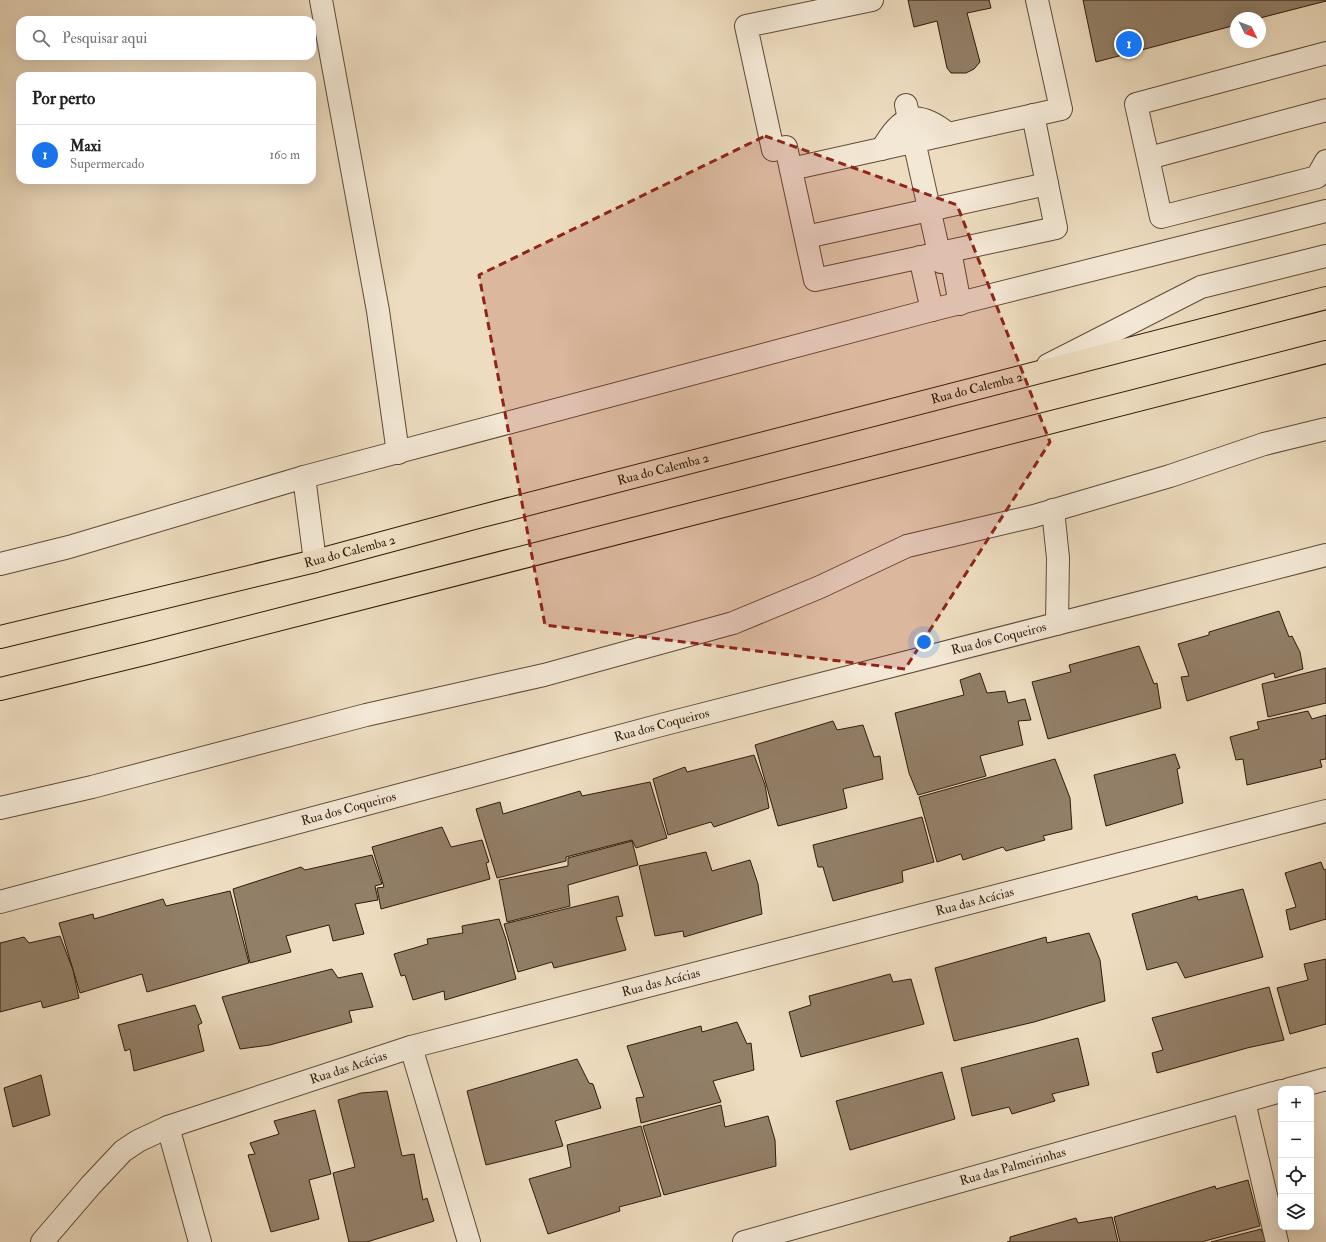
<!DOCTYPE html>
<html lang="pt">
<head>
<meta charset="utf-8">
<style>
	body { margin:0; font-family:"IM FELL Double Pica",serif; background:#f2f2f2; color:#202124 }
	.controls { position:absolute; right:12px; bottom:12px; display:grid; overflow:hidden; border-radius:8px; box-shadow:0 4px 16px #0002 }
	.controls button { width:36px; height:36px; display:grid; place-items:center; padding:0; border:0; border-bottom:1px solid #e0e0e0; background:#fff; color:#202124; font:20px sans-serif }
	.compass { position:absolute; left:1230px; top:12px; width:36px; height:36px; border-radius:50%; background:#fff; box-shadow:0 4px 16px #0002; rotate:132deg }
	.you { position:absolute; left:924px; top:642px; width:14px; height:14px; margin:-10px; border:3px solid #fff; border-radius:50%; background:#1a73e8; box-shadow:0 0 0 6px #1a73e833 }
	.badge { display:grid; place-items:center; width:26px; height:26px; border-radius:50%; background:#1a73e8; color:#fff; font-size:13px; font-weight:700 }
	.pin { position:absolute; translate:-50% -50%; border:2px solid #fff; box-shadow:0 1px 4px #0006 }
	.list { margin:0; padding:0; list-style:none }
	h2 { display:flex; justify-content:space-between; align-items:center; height:52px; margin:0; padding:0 16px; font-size:17px }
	h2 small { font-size:13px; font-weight:400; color:#757577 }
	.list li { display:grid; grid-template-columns:26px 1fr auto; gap:12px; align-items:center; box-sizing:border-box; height:60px; padding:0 16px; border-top:1px solid #e0e0e0 }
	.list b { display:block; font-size:15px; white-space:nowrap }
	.list p { margin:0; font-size:13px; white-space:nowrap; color:#757577 }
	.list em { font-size:13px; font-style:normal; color:#757577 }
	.icon { flex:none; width:22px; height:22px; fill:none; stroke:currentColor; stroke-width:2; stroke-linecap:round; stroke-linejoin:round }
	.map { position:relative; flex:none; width:1326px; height:1242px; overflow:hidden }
	.search { position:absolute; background:#fff; box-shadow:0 4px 16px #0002; left:16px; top:16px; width:300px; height:44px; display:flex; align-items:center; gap:10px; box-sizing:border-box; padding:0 14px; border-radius:12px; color:#757577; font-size:15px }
	.panel { position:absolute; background:#fff; box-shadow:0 4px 16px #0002; left:16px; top:72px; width:300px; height:112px; border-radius:12px }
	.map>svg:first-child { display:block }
</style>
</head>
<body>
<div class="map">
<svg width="1326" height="1242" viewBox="0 0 1326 1242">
	<rect width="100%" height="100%" fill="#eddcbf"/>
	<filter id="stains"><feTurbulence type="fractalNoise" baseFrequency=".005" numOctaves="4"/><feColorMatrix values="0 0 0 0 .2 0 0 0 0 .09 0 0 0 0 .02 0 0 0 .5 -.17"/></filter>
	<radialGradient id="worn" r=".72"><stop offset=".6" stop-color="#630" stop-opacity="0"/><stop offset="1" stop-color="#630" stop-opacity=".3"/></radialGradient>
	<!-- building -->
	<g fill="#927f68" stroke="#301a0a">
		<polygon points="908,0 989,0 991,8 967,13 980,62 974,69 966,73 951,73 947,68 937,21 914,27"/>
		<polygon points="1083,0 1326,0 1326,1 1260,18 1236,18 1236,25 1096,62"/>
		<polygon points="1279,611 1289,637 1292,636 1300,652 1303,669 1275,678 1274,673 1187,701 1181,677 1189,676 1178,644 1209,635 1209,632"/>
		<polygon points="1139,646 1154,684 1157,683 1161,708 1048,739 1032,682 1071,672 1069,665"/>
		<polygon points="1326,668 1326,703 1268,717 1262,684"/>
		<polygon points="980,673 987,693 1005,691 1008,703 1025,699 1031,720 1018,721 1023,745 980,756 986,776 918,795 909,773 895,713 964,695 960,680"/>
		<polygon points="1308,711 1312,719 1326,715 1326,759 1320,760 1322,767 1247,785 1243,759 1236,760 1230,737 1259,729 1257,722"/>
		<polygon points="833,721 837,730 863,725 874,757 880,756 883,779 843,789 847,808 778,826 755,745"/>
		<polygon points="1175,754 1180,768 1177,769 1183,803 1106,826 1094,775"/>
		<polygon points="754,755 765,785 769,808 714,827 711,822 668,835 653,779 685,767 687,772"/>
		<polygon points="1055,759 1070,798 1072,829 1043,836 1045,840 1006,851 1003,847 963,860 961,854 937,862 919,797"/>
		<polygon points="650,782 667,838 636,848 632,840 566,857 566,861 497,878 476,809 500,802 503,814 580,791 582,796"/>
		<polygon points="922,817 934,862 902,871 903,882 833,901 823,867 818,867 813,845"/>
		<polygon points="442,827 451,847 482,840 489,862 486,863 490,879 381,909 377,888 384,887 372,847"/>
		<polygon points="632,841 638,865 568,885 570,906 507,922 499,880 568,866 568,858"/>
		<polygon points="706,852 712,871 750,860 758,884 762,914 684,937 683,931 655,936 639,866"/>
		<polygon points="372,855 382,884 375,886 378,900 355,904 364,934 333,941 329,925 286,936 291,952 250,963 233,889 301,867 305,870"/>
		<polygon points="1321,862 1324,870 1326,869 1326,919 1290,930 1286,910 1296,907 1285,873"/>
		<polygon points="1243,889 1263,957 1185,978 1177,962 1147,970 1132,914 1197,896 1198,900"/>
		<polygon points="230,891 249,963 147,992 142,974 80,993 59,923 93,914 94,919 163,899 166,906"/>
		<polygon points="618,896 623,916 616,917 626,950 554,968 552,962 518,972 504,924"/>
		<polygon points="499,919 506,939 516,979 445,1000 444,991 413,1000 405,975 401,976 394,954 428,944 427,939 463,933 462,926"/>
		<polygon points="1089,933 1100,960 1105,1001 1034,1022 954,1041 935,968 1046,937 1047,943"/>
		<polygon points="60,936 73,970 79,998 43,1008 41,1001 0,1012 0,943 24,937 29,943"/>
		<polygon points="1326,959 1326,1024 1290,1034 1277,988 1308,980 1304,964"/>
		<polygon points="332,969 338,978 362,973 373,1007 349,1011 352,1022 270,1045 240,1049 222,997"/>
		<polygon points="890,974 893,982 911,979 924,1024 801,1057 789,1012 811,1005 809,996"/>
		<polygon points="1269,987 1284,1040 1247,1048 1157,1073 1152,1053 1163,1050 1152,1018"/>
		<polygon points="195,1005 202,1023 198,1025 204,1051 134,1071 130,1049 125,1051 118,1025"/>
		<polygon points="737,1022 747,1044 751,1043 754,1070 713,1081 721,1102 641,1123 636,1098 644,1097 627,1046 701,1026 702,1032"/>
		<polygon points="1078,1038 1089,1085 1052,1094 1055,1101 1012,1114 1009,1107 972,1116 961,1068"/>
		<polygon points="577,1059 589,1083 593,1084 601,1108 555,1121 563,1146 486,1165 467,1091"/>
		<polygon points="942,1072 955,1119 850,1150 836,1101"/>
		<polygon points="41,1075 50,1115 13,1127 4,1088"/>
		<polygon points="387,1091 402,1156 414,1154 423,1200 427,1198 434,1221 367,1242 349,1242 333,1173 355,1167 338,1100 361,1093"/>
		<polygon points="721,1105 725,1127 768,1116 775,1140 776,1166 664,1195 643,1126"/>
		<polygon points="315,1110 331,1174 309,1180 319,1219 271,1232 248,1155 255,1154 250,1143 279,1134 274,1121"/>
		<polygon points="641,1126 661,1196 619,1207 620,1211 548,1234 529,1179 571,1167 567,1145"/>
		<polygon points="1248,1180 1260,1226 1201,1242 1120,1242 1114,1217 1215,1186 1216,1189"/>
		<polygon points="1112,1217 1118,1242 1007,1242 1010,1241 1010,1237 1076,1218 1078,1223"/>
		<polygon points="1261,1229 1266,1242 1211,1242"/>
	</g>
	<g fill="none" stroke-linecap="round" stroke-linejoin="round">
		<!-- minor casing -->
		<g stroke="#5f4a37" stroke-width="24">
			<g id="minor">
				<polyline points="321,0 378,311 398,453"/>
				<polyline points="872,0 746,26 773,150 786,147 815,280 1056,228 1033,115"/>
				<polyline points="1326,53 1136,104 1161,217 1317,177 1326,161"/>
				<polyline points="906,105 941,262"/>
				<path d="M 882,149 C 901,116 916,108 948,134"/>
				<polyline points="1149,158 1326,110"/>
				<polyline points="791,169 1061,109 1037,0"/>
				<polyline points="806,237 1047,184"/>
				<polyline points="950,251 960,304"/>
				<polyline points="920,257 932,310"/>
				<polyline points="1048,365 1201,287 1326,256"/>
				<polyline points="304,477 315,561"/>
				<polyline points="1053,510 1058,558 1057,624"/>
				<polyline points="0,564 69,547 304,477 932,310 1326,211"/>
				<polyline points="0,808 92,787 366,715 544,675 733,623 820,587 907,546 1034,516 1170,476 1264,444 1326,429"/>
				<path id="s1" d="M 0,902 L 665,724 L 1326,555"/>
				<polyline points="411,1047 469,1242"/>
				<polyline points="1289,1089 1326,1079"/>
				<polyline points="1244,1102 1277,1242"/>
				<polyline points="168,1127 200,1242"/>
				<path id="s2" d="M 42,1242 L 91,1185 L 123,1151 L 138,1141 L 168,1127 L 411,1047 L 1326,811"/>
				<path id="s3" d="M 744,1242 L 1281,1091"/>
			</g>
		</g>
		<!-- major casing -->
		<g stroke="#301a0a" stroke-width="24">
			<g id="major">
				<path id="s4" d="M 0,637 L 315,561 L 482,516 L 1326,298"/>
				<polyline points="0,689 148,653 1326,352"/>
			</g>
		</g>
		<!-- minor -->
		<use href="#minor" stroke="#f3e8d5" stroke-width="22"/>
		<!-- major -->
		<use href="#major" stroke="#eddcbf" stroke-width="22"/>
	</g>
	<!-- marked area -->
	<path fill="#8f2418" fill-opacity="0.2" stroke="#8f2418" stroke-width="3" stroke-dasharray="8 5" stroke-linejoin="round" d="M 765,136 L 957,205 L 1050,442 L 905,669 L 545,625 L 479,275 Z"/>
	<g text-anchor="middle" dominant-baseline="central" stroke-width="4" stroke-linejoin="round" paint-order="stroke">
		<!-- street labels -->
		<g font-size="13" fill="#301a0a" stroke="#f3e8d5">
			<text stroke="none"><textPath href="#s4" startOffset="1008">Rua do Calemba 2</textPath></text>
			<text stroke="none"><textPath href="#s4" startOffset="684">Rua do Calemba 2</textPath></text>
			<text stroke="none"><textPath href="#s4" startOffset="360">Rua do Calemba 2</textPath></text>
			<text stroke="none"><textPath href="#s1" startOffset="1033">Rua dos Coqueiros</textPath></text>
			<text stroke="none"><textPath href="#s1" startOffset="685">Rua dos Coqueiros</textPath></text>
			<text stroke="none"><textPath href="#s1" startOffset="361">Rua dos Coqueiros</textPath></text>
			<text stroke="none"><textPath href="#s2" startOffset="1011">Rua das Acácias</textPath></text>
			<text stroke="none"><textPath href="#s2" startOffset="687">Rua das Acácias</textPath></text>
			<text stroke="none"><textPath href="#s2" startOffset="363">Rua das Acácias</textPath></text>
			<text stroke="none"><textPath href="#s3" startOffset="279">Rua das Palmeirinhas</textPath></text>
		</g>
	</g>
	<rect width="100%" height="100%" filter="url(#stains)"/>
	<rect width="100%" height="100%" fill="url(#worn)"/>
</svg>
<div class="controls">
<button>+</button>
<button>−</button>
<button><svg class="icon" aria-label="locate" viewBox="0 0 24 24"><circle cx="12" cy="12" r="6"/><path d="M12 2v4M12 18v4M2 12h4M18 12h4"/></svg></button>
<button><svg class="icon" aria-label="layers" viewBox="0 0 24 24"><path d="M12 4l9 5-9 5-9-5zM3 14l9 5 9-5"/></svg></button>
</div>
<svg class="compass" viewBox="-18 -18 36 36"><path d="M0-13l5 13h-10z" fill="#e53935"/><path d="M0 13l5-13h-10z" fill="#757577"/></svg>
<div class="you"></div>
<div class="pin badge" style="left:1129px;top:44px">1</div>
<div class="search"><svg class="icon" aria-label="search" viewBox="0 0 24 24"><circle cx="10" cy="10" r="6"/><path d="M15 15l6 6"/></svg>Pesquisar aqui</div>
<section class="panel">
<h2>Por perto<small></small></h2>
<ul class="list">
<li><span class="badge">1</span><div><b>Maxi</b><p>Supermercado</p></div><em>160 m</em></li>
</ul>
</section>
</div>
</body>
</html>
